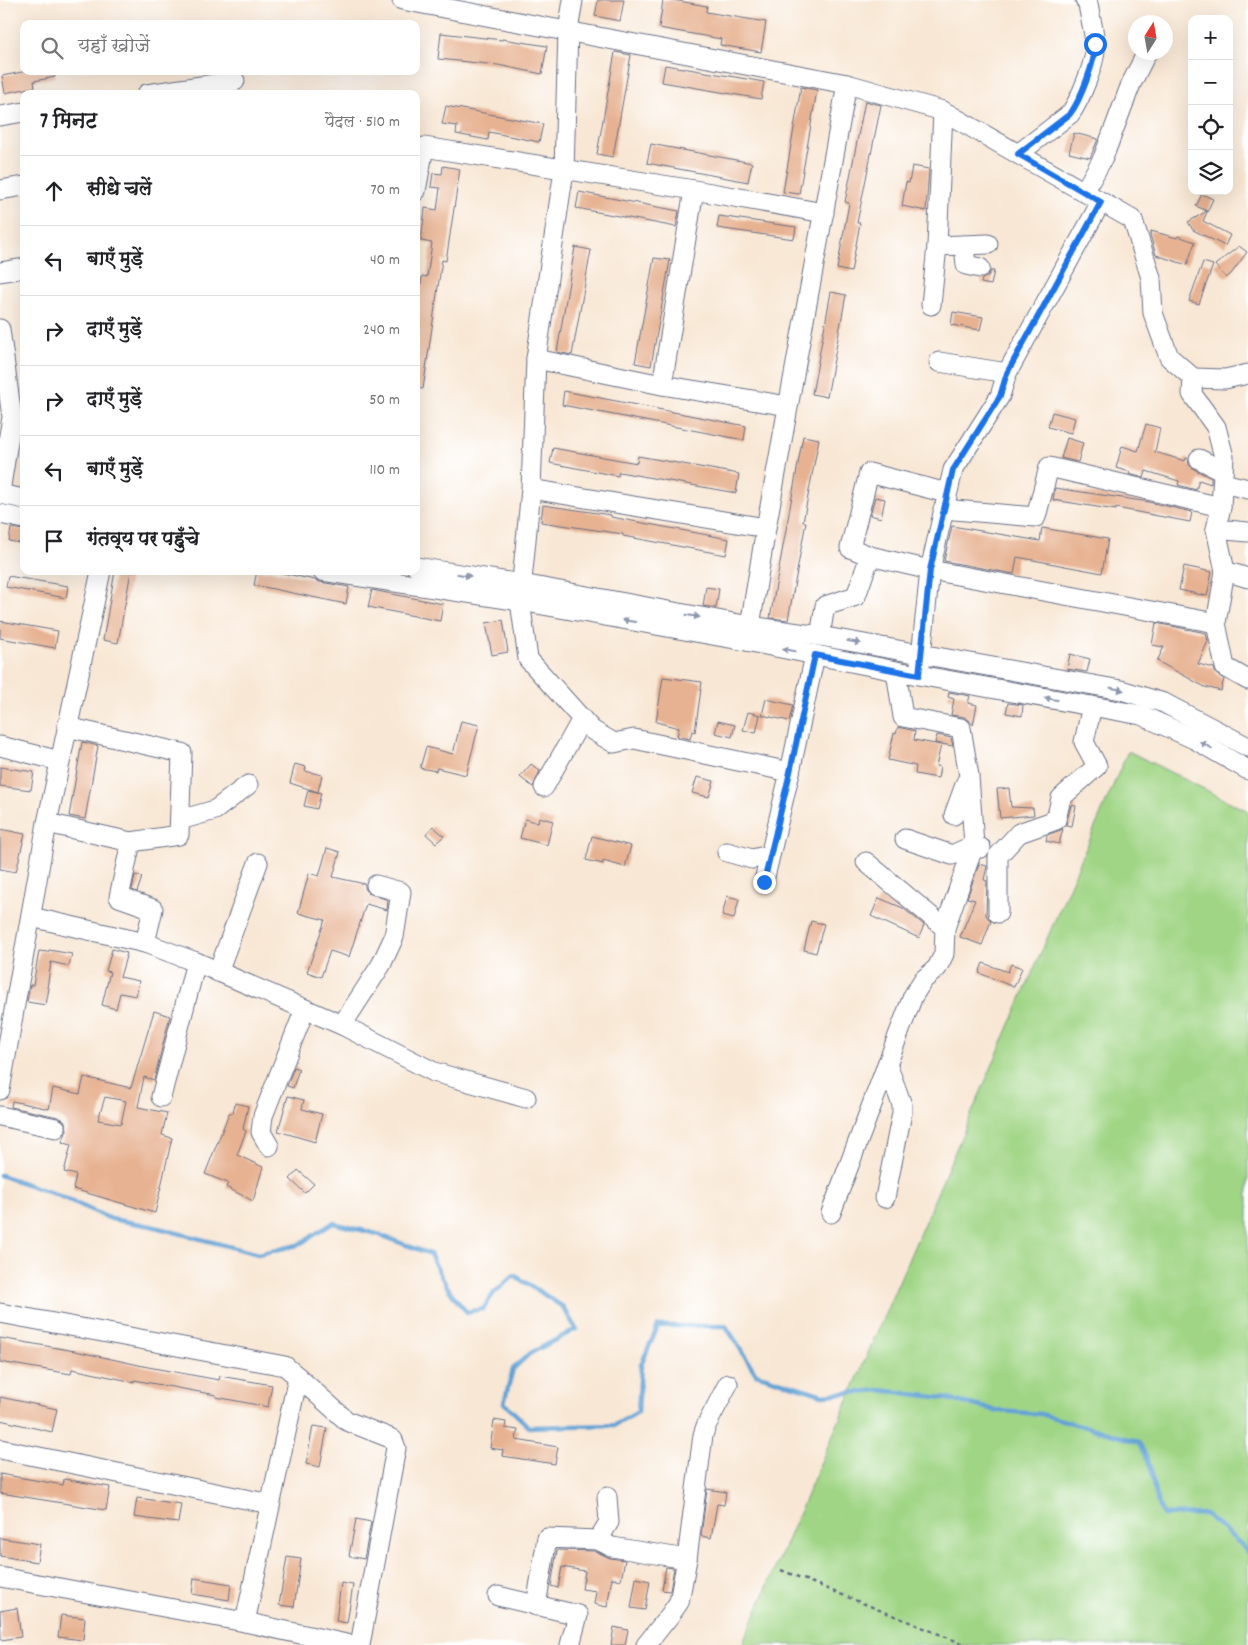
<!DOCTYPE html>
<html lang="hi">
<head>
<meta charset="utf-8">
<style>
	body { margin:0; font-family:Dekko,"Playpen Sans Deva",sans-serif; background:#f6f6f6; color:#202124 }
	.controls { position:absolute; right:15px; top:15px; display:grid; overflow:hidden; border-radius:10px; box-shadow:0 5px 20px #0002 }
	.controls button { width:45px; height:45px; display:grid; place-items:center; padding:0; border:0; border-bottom:1px solid #e0e0e0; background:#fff; color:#202124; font:25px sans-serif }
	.compass { position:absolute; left:1128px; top:15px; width:45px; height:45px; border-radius:50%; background:#fff; box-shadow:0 5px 20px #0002; rotate:11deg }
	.stop { position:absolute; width:15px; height:15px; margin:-11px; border:4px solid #1a73e8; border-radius:50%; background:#fff }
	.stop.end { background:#1a73e8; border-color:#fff; box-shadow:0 1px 5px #0008 }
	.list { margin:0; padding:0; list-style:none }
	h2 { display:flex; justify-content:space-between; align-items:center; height:65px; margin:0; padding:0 20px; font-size:21px }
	h2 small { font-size:16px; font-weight:400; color:#757577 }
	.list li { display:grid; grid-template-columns:32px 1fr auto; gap:15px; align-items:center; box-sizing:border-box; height:70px; padding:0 20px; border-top:1px solid #e0e0e0 }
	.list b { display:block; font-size:19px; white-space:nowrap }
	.list em { font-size:16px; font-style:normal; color:#757577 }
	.icon { flex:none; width:28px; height:28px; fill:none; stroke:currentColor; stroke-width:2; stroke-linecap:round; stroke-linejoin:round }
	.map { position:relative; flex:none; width:1248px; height:1645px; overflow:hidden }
	.search { position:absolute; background:#fff; box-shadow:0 5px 20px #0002; left:20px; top:20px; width:400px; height:55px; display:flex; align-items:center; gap:12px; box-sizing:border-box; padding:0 18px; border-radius:10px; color:#757577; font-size:19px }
	.panel { position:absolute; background:#fff; box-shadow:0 5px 20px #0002; left:20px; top:90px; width:400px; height:485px; border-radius:10px }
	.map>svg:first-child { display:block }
</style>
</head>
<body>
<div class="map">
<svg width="1248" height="1645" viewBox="0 0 1248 1645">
	<rect width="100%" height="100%" fill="#fff"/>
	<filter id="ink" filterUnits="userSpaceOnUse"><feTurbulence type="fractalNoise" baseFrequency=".02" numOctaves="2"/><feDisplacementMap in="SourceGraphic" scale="10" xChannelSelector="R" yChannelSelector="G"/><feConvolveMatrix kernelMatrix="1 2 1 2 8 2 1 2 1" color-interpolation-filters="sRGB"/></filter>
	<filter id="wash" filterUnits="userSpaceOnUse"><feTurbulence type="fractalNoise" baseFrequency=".0096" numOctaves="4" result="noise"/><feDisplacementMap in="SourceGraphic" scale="20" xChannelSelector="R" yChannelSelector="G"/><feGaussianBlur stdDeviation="1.12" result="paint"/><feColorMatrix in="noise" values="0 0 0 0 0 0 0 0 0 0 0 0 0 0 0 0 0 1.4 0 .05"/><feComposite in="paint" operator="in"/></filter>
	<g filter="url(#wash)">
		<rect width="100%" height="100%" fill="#f8e7d4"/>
		<!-- green -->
		<polygon fill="#a0d585" stroke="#5e8272" points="1128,751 1248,811 1248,1645 742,1645"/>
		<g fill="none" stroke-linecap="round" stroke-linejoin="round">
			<!-- stream -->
			<path stroke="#62a2d5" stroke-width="4.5" d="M 0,1175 L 55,1194 L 111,1219 L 151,1226 L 258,1254 L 298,1245 L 333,1223 L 377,1234 L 430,1254 C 440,1275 450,1295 467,1312 L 483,1309 L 494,1293 L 514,1275 L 563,1307 L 576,1329 L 529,1354 L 513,1369 L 504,1403 L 529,1427 L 615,1425 L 638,1412 L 641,1365 L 658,1326 L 726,1326 L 756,1374 L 823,1395 L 880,1390 L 943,1398 L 999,1411 L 1041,1414 L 1139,1442 L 1151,1468 L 1155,1494 L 1163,1515 L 1205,1514 L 1242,1545 L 1248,1553"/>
		</g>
		<g id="blocks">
			<!-- building -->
			<g fill="#e7b292" fill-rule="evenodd">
				<polygon points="598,0 624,0 620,21 595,16"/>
				<polygon points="663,0 673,0 707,6 706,12 766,22 761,52 720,45 721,39 659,28"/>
				<polygon points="441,33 502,40 502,39 547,46 542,74 498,65 438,59"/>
				<polygon points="615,52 631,55 613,157 597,154"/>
				<polygon points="665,65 764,82 761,99 662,82"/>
				<polygon points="27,71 54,71 55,77 34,81 35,87 5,93 2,76"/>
				<polygon points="801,87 817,90 799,194 783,192"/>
				<polygon points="865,101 881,105 857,223 860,223 851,272 837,269 849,203 845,202"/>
				<polygon points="446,106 543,124 539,142 489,132 488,140 456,134 457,126 442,124"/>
				<polygon points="1074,133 1098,139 1090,158 1069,153"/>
				<polygon points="651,144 752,163 748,182 647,163"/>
				<polygon points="443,166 460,169 446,261 442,260 423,389 416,388 416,320 419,299 416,298 416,283 421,284 422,276 427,277 432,243 421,241 425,208 437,210 440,188 431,187 433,173 442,174"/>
				<polygon points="912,166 929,169 926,211 902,206 906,182 909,183"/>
				<polygon points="579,192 679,211 676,227 576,208"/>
				<polygon points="1202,194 1213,199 1203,221 1230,235 1225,246 1193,230 1188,222 1207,211 1196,206"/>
				<polygon points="719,216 796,227 794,239 717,228"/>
				<polygon points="1151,231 1177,238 1178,236 1195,242 1187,265 1156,255 1150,235"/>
				<polygon points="1239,246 1247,252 1231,274 1226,278 1215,265"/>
				<polygon points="575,247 591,250 572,355 557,352"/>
				<polygon points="654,258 670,260 651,366 635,363"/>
				<polygon points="1203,262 1213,265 1199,304 1189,301"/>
				<polygon points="991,271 994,271 991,285 981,283 982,279 988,276"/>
				<polygon points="831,292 846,295 827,397 812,394"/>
				<polygon points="953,312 983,317 980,330 951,325"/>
				<polygon points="564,391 746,426 744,440 562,405"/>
				<polygon points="1052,412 1075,418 1071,433 1048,427"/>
				<polygon points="1146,424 1160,428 1155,452 1185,461 1186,458 1188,458 1189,465 1194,469 1211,478 1211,484 1199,480 1196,490 1178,485 1179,481 1146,471 1144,478 1129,474 1130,472 1116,468 1122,446 1138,451"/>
				<polygon points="803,436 819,439 803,522 806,522 788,620 770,618"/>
				<polygon points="1067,438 1083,443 1078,462 1061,458"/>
				<polygon points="553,448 637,463 638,456 739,474 736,493 619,472 618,476 550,463"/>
				<polygon points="1055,488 1149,502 1192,512 1190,522 1116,508 1116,510 1053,500"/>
				<polygon points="875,497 885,499 881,518 870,515"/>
				<polygon points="543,505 611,515 611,517 729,539 726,555 623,536 623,534 541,522"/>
				<polygon points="952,526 1040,541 1042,528 1108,539 1102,573 1017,557 1014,574 944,561"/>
				<polygon points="11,528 24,530 24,544 9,541"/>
				<polygon points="1184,566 1212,572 1207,596 1179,590"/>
				<polygon points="115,571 131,571 118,643 103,640"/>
				<polygon points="257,571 273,571 315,580 320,582 349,587 346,604 254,585"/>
				<polygon points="8,576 68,586 66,598 6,587"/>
				<polygon points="706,587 719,589 716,608 703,606"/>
				<polygon points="372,590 443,604 440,621 368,607"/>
				<polygon points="503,620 508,652 492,655 486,623"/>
				<polygon points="0,621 58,631 55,648 0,638"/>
				<polygon points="1156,623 1206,633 1208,641 1198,664 1214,668 1216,674 1224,679 1221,691 1205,687 1157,661 1164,647 1152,645"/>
				<polygon points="1070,654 1090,659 1087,672 1067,669"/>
				<polygon points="663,677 702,682 695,732 692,731 690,739 677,736 679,728 656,722"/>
				<polygon points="949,692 970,696 968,703 977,705 973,725 969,720 964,717 951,715 954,699 948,697"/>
				<polygon points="766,699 793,705 789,721 762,715"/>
				<polygon points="1008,703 1023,705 1022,716 1006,713"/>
				<polygon points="748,712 760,715 756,733 743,730"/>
				<polygon points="461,721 479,725 466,775 437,768 436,771 420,768 426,747 453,754"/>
				<polygon points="718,721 735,725 732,737 715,733"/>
				<polygon points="898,727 915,731 914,740 941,745 936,766 940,767 938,778 915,774 916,766 888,760 894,733 896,734"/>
				<polygon points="937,735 951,738 953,746 935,743"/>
				<polygon points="82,742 98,746 85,819 69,816"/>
				<polygon points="295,764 306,767 305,771 322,775 318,792 290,783"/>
				<polygon points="531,764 540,771 533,787 520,777"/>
				<polygon points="0,767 34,772 31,790 0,786"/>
				<polygon points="697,777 714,781 709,797 692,793"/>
				<polygon points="1009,788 1011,807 1033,808 1034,815 1000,818 997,789"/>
				<polygon points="308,790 321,793 317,809 304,806"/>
				<polygon points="1071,805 1076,806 1072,826 1066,825"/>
				<polygon points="539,817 553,821 547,845 520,838 525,819 538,823"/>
				<polygon points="433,826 444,836 436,843 426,834"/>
				<polygon points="0,829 25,834 16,872 0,869"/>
				<polygon points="1063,829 1059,844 1046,841 1047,835"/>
				<polygon points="592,836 631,846 625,867 603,861 603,864 586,860"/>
				<polygon points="327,848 340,852 333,877 365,884 365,888 368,893 388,900 387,910 366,904 349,957 330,951 321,977 307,972 325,920 298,913 309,873 319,876"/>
				<polygon points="979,864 987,866 984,880 987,881 986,915 991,921 982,945 960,937 975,900 967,898"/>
				<polygon points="135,875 142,877 137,892 132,890"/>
				<polygon points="727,896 739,899 734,919 722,916"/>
				<polygon points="879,898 903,908 924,925 919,938 871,916"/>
				<polygon points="811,921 824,924 816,953 804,950"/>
				<polygon points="112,949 127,953 120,977 139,981 136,996 120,993 116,1009 102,1005 110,972 106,971"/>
				<polygon points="49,950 72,954 69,966 51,962 47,988 49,988 46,1005 27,1002 30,985 33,985 39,951 48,952"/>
				<polygon points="983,963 1008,972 1011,964 1022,968 1014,987 979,973"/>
				<path d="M 154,1011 L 170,1016 L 154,1080 L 144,1077 L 138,1107 L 167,1113 L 162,1135 L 172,1138 L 155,1213 L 73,1189 L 76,1175 L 64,1172 L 71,1145 L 62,1142 L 67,1130 L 66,1124 L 64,1120 L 58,1117 L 11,1107 L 12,1101 L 49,1109 L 53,1088 L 80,1094 L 84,1077 L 131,1088 ZM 105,1097 L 126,1101 L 121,1124 L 98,1120 Z"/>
				<polygon points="294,1067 299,1069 293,1088 287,1086"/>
				<polygon points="288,1096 304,1100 302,1109 322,1114 315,1142 278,1131"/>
				<polygon points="235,1103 248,1106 243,1129 246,1131 237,1155 263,1167 253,1201 226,1187 228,1183 205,1174 229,1113 233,1113"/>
				<polygon points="298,1170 314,1184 305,1193 290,1179"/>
				<polygon points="0,1338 75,1351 148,1367 219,1380 220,1376 272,1385 268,1407 216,1397 216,1395 134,1380 134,1382 72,1369 71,1374 0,1362"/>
				<polygon points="0,1397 57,1409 52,1432 0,1420"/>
				<polygon points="494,1420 506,1422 505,1428 518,1430 516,1440 558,1447 555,1464 502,1456 503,1450 490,1448"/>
				<polygon points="313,1426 327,1428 320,1467 306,1464"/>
				<polygon points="0,1474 63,1485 64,1479 110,1487 106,1510 0,1493"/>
				<polygon points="707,1489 726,1492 724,1505 717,1504 711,1538 701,1536"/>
				<polygon points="137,1498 181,1504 178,1523 134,1517"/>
				<polygon points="356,1519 371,1522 364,1559 349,1556"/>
				<polygon points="0,1538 40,1544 37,1562 0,1556"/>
				<polygon points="557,1550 595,1551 610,1558 625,1560 621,1580 612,1578 607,1607 594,1604 596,1591 582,1589 585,1571 562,1567 558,1588 551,1586"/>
				<polygon points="287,1557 301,1559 294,1607 279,1605"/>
				<polygon points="666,1567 674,1568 670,1591 662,1590"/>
				<polygon points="194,1578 231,1584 229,1600 192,1594"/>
				<polygon points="636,1578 650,1581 645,1610 631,1608"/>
				<polygon points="341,1583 353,1585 347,1623 336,1621"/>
				<polygon points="17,1608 21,1637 1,1640 0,1611"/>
				<polygon points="61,1615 85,1618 83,1640 58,1637"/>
				<polygon points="614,1627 628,1630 625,1645 611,1645"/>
			</g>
		</g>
	</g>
	<g filter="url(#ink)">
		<use href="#blocks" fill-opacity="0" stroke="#686f87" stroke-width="1"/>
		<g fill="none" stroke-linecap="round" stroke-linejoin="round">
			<!-- minor casing -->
			<g stroke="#686f87" stroke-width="21">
				<g id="minor">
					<polyline points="402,0 847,84 943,111 1133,220 1151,278 1153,313 1169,357 1193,378 1192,394 1216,427 1224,457 1221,507 1216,529 1225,571 1216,623 1225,667 1248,680"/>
					<polyline points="573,0 568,31 564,170 536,359 531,489 520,601 528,659 592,730 614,743 634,739 790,772"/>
					<polyline points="147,94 235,81"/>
					<polyline points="0,116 24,112"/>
					<path d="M 1018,154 L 1070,114 C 1079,102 1096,62 1095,47 C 1095,33 1090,18 1088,4 L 1085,0"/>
					<polyline points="0,190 24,186"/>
					<polyline points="416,191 424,147 694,190 824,213"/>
					<polyline points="1084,192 1103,158 1131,84 1147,52"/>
					<polyline points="964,245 966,265 980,268"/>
					<polyline points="937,246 988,244"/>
					<polyline points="0,272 24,268"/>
					<polyline points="931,305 937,246 943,111"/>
					<polyline points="0,329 12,417 0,492"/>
					<polyline points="536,359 662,385 788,406"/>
					<polyline points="939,362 1007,373"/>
					<polyline points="1193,378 1225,379 1248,374"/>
					<polyline points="662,385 694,190"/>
					<polyline points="1199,459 1223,471"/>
					<polyline points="1223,483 1248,489"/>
					<polyline points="531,489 766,528"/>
					<polyline points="947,493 869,473 850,548 870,556 930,570 1216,623"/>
					<polyline points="0,494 24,499"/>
					<polyline points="943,509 1036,517 1049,467 1221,507"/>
					<polyline points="0,514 24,519"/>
					<polyline points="1216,529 1248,532"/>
					<polyline points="416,567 522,584 750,626 820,636 1121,690 1164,703 1248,747"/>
					<polyline points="322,571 520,601 746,641 896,671 1141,715 1194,739 1248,770"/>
					<polyline points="1225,571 1248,578"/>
					<polyline points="750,626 766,528 847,84"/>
					<polyline points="820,636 825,606 856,596 870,556"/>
					<polyline points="920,666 930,570 953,470 1000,396 1007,373 1101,202"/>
					<polyline points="0,746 60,761"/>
					<polyline points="544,787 582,719"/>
					<polyline points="954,815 966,782"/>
					<polyline points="180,820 215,810 248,785"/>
					<polyline points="47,823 131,842 179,835 182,753 67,727"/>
					<polyline points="905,839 952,855 974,845 981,848"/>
					<polyline points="131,842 119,897 153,909 145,943"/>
					<polyline points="727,852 752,859 770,855"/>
					<polyline points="866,862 945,928"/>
					<polyline points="764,881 790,772 815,655"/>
					<polyline points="998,913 998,856 1019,833 1056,820 1061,798 1097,766 1084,742 1092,706"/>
					<polyline points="31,917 145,943 196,962 342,1025 381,965 394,937 401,892 376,885"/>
					<polyline points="218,972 258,863"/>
					<polyline points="342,1025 434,1072 526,1098"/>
					<polyline points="0,1090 47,823 101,571"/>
					<polyline points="161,1097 196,962"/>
					<polyline points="0,1116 56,1128"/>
					<polyline points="269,1146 261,1132 263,1116 305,1009"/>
					<polyline points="885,1198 902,1113 902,1105 887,1064"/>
					<polyline points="831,1213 913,996 923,980 937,968 944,954 945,928 974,845 969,776 961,728 903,717 896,671"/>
					<polyline points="0,1313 285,1366 298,1377 245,1622"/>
					<polyline points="298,1377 347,1421 390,1438 393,1440 396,1448 360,1645"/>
					<polyline points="0,1449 270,1504"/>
					<polyline points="598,1540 609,1522 607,1497"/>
					<polyline points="687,1559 703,1435 706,1426 728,1384"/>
					<polyline points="0,1577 245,1622 351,1645"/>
					<polyline points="498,1596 578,1615 570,1645"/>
					<polyline points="536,1606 547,1538 598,1540 612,1547 687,1559 679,1602 670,1615 646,1645"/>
				</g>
			</g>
			<!-- path -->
			<polyline stroke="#686f87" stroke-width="2.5" stroke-dasharray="4 4" stroke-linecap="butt" points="781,1570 966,1645"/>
			<!-- minor -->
			<use href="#minor" stroke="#fff" stroke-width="19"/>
		</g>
		<!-- one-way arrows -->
		<defs><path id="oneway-solid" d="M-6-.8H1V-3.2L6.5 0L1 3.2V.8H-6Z" transform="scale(1.25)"/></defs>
		<g fill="#8d97ae">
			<use href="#oneway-solid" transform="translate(464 575) rotate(9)"/>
			<use href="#oneway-solid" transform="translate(693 616) rotate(10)"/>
			<use href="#oneway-solid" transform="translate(629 621) rotate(-170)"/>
			<use href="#oneway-solid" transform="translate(854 642) rotate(10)"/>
			<use href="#oneway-solid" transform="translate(789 650) rotate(-169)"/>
			<use href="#oneway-solid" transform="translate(1117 689) rotate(12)"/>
			<use href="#oneway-solid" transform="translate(1051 699) rotate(-170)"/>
			<use href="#oneway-solid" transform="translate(1206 745) rotate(-150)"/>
		</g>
	</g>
	<g fill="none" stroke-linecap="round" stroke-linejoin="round" filter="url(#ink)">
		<!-- route -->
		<path stroke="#1a73e8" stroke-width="6" d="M 764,882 L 790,772 L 815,655 L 919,675 L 930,570 L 953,470 L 1000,396 L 1007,373 L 1101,202 L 1018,154 L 1070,114 C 1080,101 1096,60 1095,44"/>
	</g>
</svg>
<div class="controls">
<button>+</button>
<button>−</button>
<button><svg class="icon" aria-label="locate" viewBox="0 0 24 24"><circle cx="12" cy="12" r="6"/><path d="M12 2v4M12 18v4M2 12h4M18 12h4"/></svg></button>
<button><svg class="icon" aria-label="layers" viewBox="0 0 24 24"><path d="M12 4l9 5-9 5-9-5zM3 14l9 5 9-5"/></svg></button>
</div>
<svg class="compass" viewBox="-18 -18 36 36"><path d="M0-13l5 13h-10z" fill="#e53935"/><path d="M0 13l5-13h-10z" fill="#757577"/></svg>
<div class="stop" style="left:1095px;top:44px"></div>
<div class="stop end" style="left:764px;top:882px"></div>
<div class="search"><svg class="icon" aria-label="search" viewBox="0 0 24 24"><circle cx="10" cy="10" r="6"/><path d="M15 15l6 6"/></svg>यहाँ खोजें</div>
<section class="panel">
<h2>7 मिनट<small>पैदल · 510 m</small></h2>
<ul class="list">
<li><svg class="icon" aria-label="ahead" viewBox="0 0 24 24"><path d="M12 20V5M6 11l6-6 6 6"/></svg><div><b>सीधे चलें</b></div><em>70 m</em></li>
<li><svg class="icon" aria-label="left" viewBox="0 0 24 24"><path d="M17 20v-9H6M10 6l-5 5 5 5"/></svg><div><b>बाएँ मुड़ें</b></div><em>40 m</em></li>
<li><svg class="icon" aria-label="right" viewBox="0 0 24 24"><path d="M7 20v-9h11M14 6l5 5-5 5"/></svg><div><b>दाएँ मुड़ें</b></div><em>240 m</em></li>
<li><svg class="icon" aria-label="right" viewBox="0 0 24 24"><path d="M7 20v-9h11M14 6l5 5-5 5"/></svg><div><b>दाएँ मुड़ें</b></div><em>50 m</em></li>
<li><svg class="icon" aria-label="left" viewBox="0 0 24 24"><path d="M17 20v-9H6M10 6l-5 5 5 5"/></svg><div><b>बाएँ मुड़ें</b></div><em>110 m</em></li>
<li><svg class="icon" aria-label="arrive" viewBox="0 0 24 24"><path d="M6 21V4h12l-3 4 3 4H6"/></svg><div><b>गंतव्य पर पहुँचे</b></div></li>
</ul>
</section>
</div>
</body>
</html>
